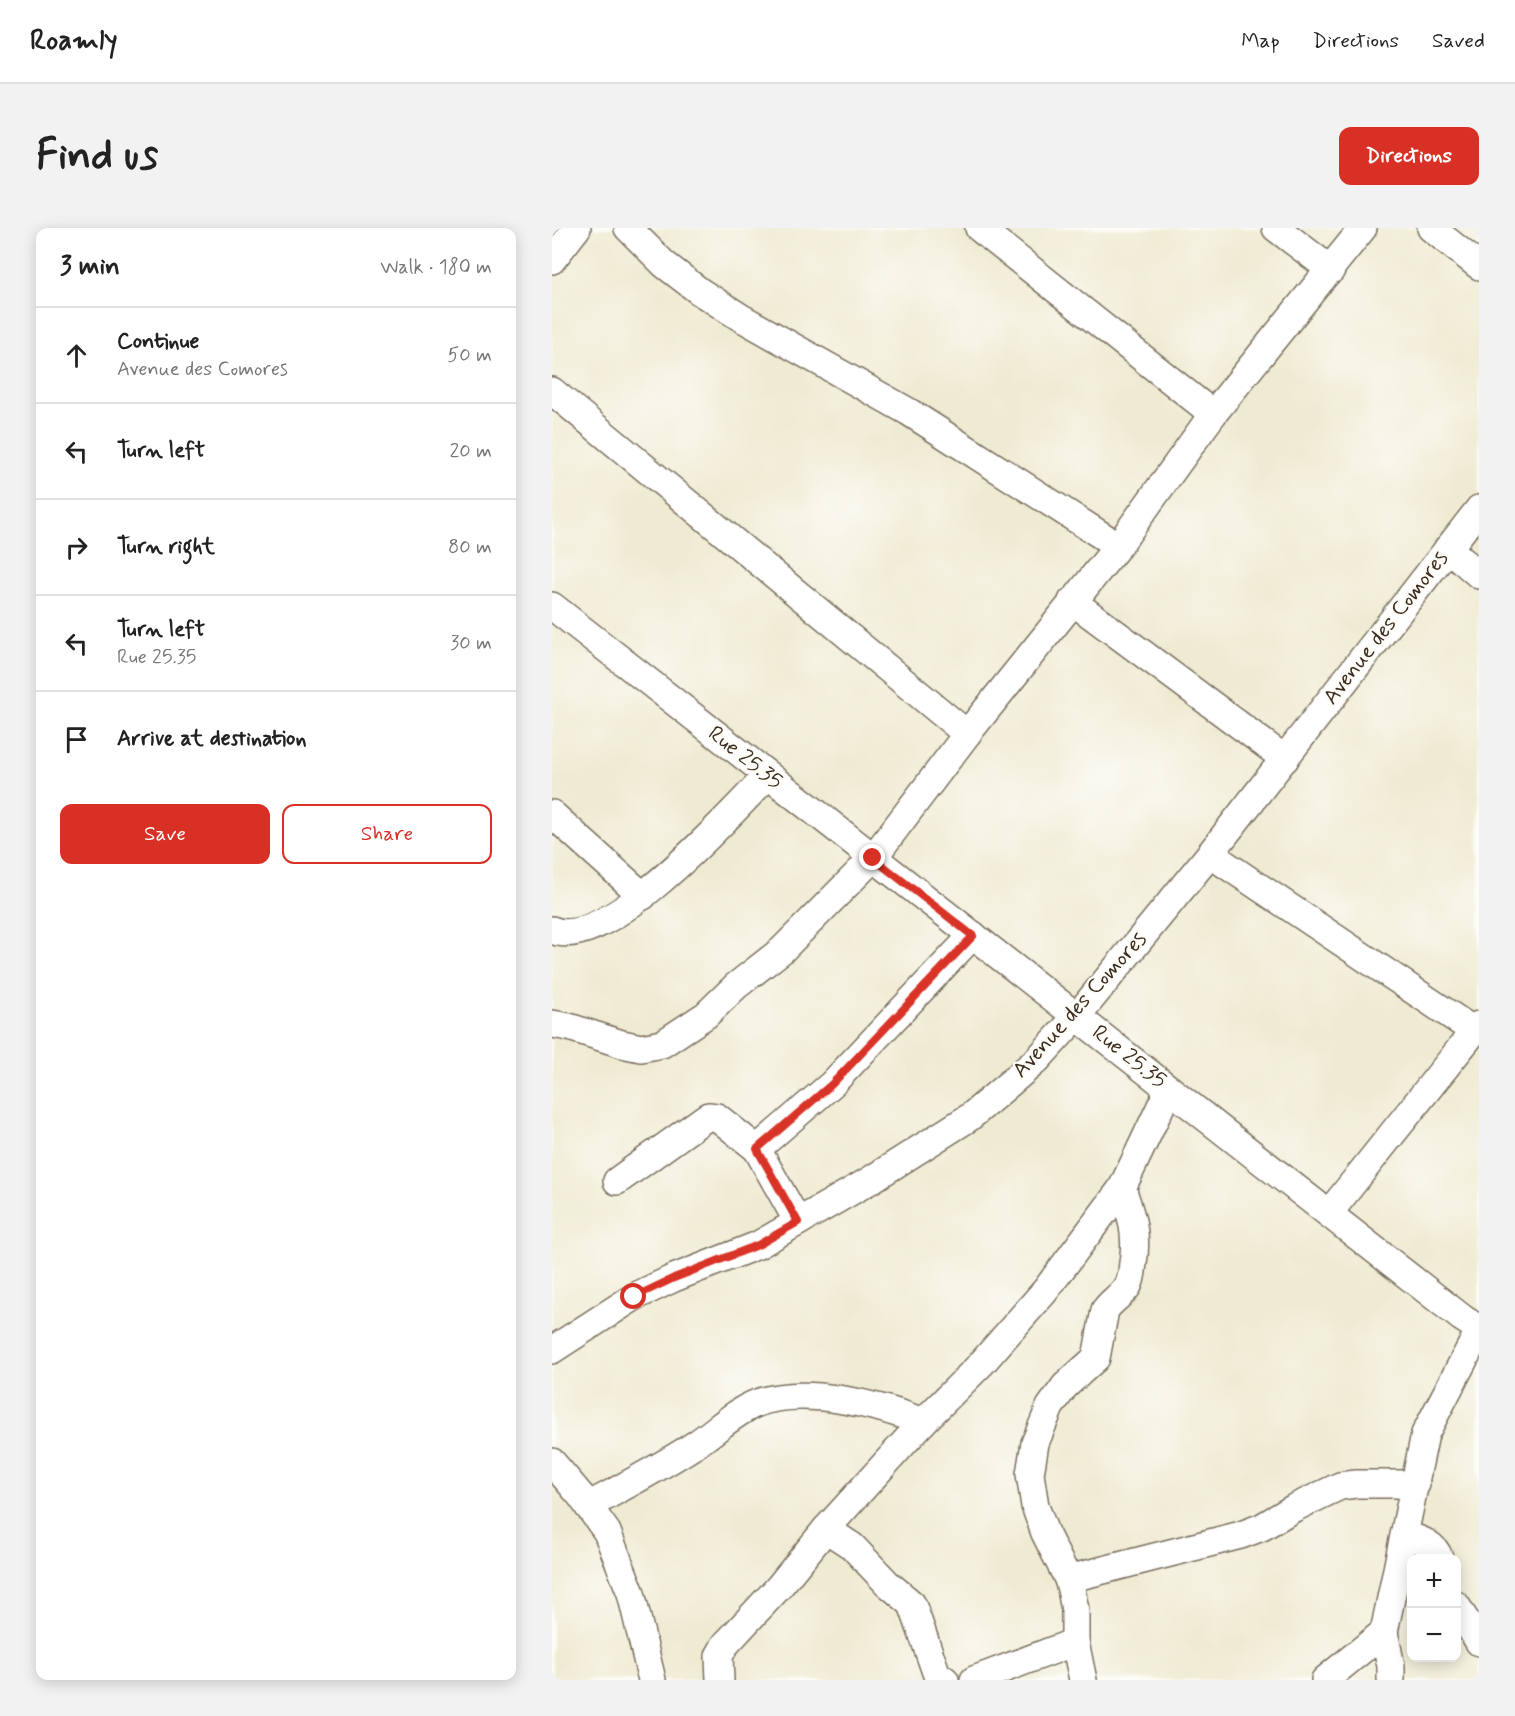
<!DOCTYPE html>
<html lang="en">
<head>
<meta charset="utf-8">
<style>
	body { margin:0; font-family:Mynerve,sans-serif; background:#f2f2f2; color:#222 }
	.controls { position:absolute; right:18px; bottom:18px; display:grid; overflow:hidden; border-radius:12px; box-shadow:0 3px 15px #0003 }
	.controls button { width:54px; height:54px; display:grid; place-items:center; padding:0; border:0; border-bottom:2px solid #e0e0e0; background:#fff; color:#222; font:30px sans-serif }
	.stop { position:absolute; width:18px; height:18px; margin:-14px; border:4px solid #d93025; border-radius:50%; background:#fff }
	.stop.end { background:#d93025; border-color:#fff; box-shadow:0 2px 6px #0008 }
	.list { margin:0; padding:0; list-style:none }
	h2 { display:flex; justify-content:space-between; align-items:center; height:78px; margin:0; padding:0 24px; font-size:26px }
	h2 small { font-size:20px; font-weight:400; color:#767676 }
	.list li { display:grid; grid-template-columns:39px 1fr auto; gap:18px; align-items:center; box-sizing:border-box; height:96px; padding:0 24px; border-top:2px solid #e0e0e0 }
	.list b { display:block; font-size:22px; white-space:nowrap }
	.list p { margin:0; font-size:20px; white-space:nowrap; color:#767676 }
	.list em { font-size:20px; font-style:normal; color:#767676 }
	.actions { display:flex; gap:12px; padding:18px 24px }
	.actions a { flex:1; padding:14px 0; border:2px solid #d93025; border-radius:12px; text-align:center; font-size:21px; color:#d93025 }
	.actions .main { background:#d93025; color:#fff }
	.icon { flex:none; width:33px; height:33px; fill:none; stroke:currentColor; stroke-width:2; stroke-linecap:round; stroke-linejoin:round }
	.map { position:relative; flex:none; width:927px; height:1452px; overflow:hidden; border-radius:12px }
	header { display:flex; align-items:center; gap:36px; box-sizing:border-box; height:84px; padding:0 30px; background:#fff; border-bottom:2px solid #e0e0e0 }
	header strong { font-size:28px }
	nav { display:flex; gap:33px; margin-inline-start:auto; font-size:21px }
	.intro { display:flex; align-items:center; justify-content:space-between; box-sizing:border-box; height:144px; padding:0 36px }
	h1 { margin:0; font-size:42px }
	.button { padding:15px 27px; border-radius:12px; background:#d93025; color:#fff; font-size:21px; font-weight:700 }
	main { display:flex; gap:36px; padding:0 36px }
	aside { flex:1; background:#fff; border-radius:12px; box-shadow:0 3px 15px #0003 }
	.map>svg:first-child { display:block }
</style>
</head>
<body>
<header>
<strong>Roamly</strong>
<nav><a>Map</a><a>Directions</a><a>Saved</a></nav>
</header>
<div class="intro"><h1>Find us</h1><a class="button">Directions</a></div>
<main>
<aside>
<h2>3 min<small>Walk · 180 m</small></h2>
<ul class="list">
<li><svg class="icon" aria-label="ahead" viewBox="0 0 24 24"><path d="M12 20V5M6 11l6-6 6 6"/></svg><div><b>Continue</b><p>Avenue des Comores</p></div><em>50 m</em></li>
<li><svg class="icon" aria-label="left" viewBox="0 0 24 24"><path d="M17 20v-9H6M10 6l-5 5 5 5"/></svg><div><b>Turn left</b></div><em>20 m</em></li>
<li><svg class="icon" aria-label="right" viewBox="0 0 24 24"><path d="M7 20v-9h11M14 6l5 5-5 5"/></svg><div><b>Turn right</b></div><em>80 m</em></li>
<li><svg class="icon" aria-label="left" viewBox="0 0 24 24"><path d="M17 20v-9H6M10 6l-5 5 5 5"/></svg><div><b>Turn left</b><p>Rue 25.35</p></div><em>30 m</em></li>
<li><svg class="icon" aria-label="arrive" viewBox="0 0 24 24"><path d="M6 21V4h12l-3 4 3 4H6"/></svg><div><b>Arrive at destination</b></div></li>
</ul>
<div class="actions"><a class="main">Save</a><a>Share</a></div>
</aside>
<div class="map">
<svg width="927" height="1452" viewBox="0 0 927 1452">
	<rect width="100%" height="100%" fill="#fdfcf7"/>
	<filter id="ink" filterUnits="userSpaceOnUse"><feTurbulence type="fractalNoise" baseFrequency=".0167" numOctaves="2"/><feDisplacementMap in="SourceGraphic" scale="12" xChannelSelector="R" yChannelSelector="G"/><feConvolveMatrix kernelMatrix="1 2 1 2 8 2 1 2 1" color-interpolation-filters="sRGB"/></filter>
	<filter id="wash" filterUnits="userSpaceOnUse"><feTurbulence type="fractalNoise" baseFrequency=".008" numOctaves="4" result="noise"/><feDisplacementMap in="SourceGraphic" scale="24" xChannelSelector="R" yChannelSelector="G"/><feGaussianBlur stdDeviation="1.35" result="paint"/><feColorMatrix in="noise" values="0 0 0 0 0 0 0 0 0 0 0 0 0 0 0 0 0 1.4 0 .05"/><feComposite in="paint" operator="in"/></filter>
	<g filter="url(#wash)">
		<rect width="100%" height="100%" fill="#efebd3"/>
	</g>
	<g filter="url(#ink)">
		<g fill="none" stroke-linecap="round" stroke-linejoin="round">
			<!-- street casing -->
			<g stroke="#7a6e5d" stroke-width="30">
				<g id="street">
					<polyline points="76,0 112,36 147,63 188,89 357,184 566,318"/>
					<polyline points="427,0 661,186"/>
					<polyline points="724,0 779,42"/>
					<polyline points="879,0 927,38"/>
					<polyline points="0,32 25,0"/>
					<polyline points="0,163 415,506"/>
					<polyline points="896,320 927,347"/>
					<polyline points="520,373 733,531"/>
					<polyline points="0,378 910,1090 927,1101"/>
					<polyline points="0,586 91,668"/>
					<polyline points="658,626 922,803"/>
					<path d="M 0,702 C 54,726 180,584 216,547"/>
					<polyline points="0,796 17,799 70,816 89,820 110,816 154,787 184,758 230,722 321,630 415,506 566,318 661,186 811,0"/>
					<polyline points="65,953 156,888 165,889 205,921"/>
					<polyline points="777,985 927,797"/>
					<polyline points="246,994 205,921 280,856 421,707"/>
					<polyline points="0,1122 82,1069 122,1050 206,1017 317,953 418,889 485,832 525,788 658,626 927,281"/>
					<polyline points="0,1234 29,1268 55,1304 79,1365 100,1452"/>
					<path d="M 36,1278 C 73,1258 109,1239 144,1216 C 164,1203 182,1184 205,1175 C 252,1158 325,1176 371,1194"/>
					<polyline points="274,1301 300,1318 335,1355 360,1376 385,1447 393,1452"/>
					<path d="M 853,1307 C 866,1311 883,1315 887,1330"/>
					<polyline points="516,1351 689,1307 710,1299 742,1280 788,1258 804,1256 864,1256"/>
					<polyline points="904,1377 927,1414"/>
					<polyline points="832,1404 839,1438 839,1452"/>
					<polyline points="168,1452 167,1428 173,1417 226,1360 274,1301 371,1194 429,1136 493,1063 570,960 617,861"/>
					<polyline points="422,1452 523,1414"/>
					<path d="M 531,1452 L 523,1414 L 523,1382 L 519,1361 L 516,1351 L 493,1305 L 483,1278 L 478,1246 L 483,1215 L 498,1179 L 513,1158 L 544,1130 L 553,1082 C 559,1073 570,1067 576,1058 C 580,1051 580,1042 581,1035 C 586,1005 579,987 570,960"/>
					<polyline points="773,1452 832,1404 873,1206 927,1103"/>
				</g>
			</g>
			<!-- street -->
			<use href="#street" stroke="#fff" stroke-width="27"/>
		</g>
	</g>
	<g fill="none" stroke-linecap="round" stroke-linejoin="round" filter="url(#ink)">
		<!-- route -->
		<polyline stroke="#d93025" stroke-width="8" points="82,1069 122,1050 206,1017 246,994 205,921 280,856 421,708 321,630"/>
	</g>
	<g text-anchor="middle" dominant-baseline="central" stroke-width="4.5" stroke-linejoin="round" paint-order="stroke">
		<!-- street labels -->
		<g font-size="22" fill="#3b2a1e" stroke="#fdfcf7">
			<text transform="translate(834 400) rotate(-52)">Avenue des Comores</text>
			<text transform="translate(193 530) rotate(38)">Rue 25.35</text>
			<text transform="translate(528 777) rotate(-48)">Avenue des Comores</text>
			<text transform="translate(577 829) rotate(38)">Rue 25.35</text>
		</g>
	</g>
</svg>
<div class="controls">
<button>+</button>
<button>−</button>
</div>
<div class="stop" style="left:82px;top:1069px"></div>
<div class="stop end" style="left:321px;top:630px"></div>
</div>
</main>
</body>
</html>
